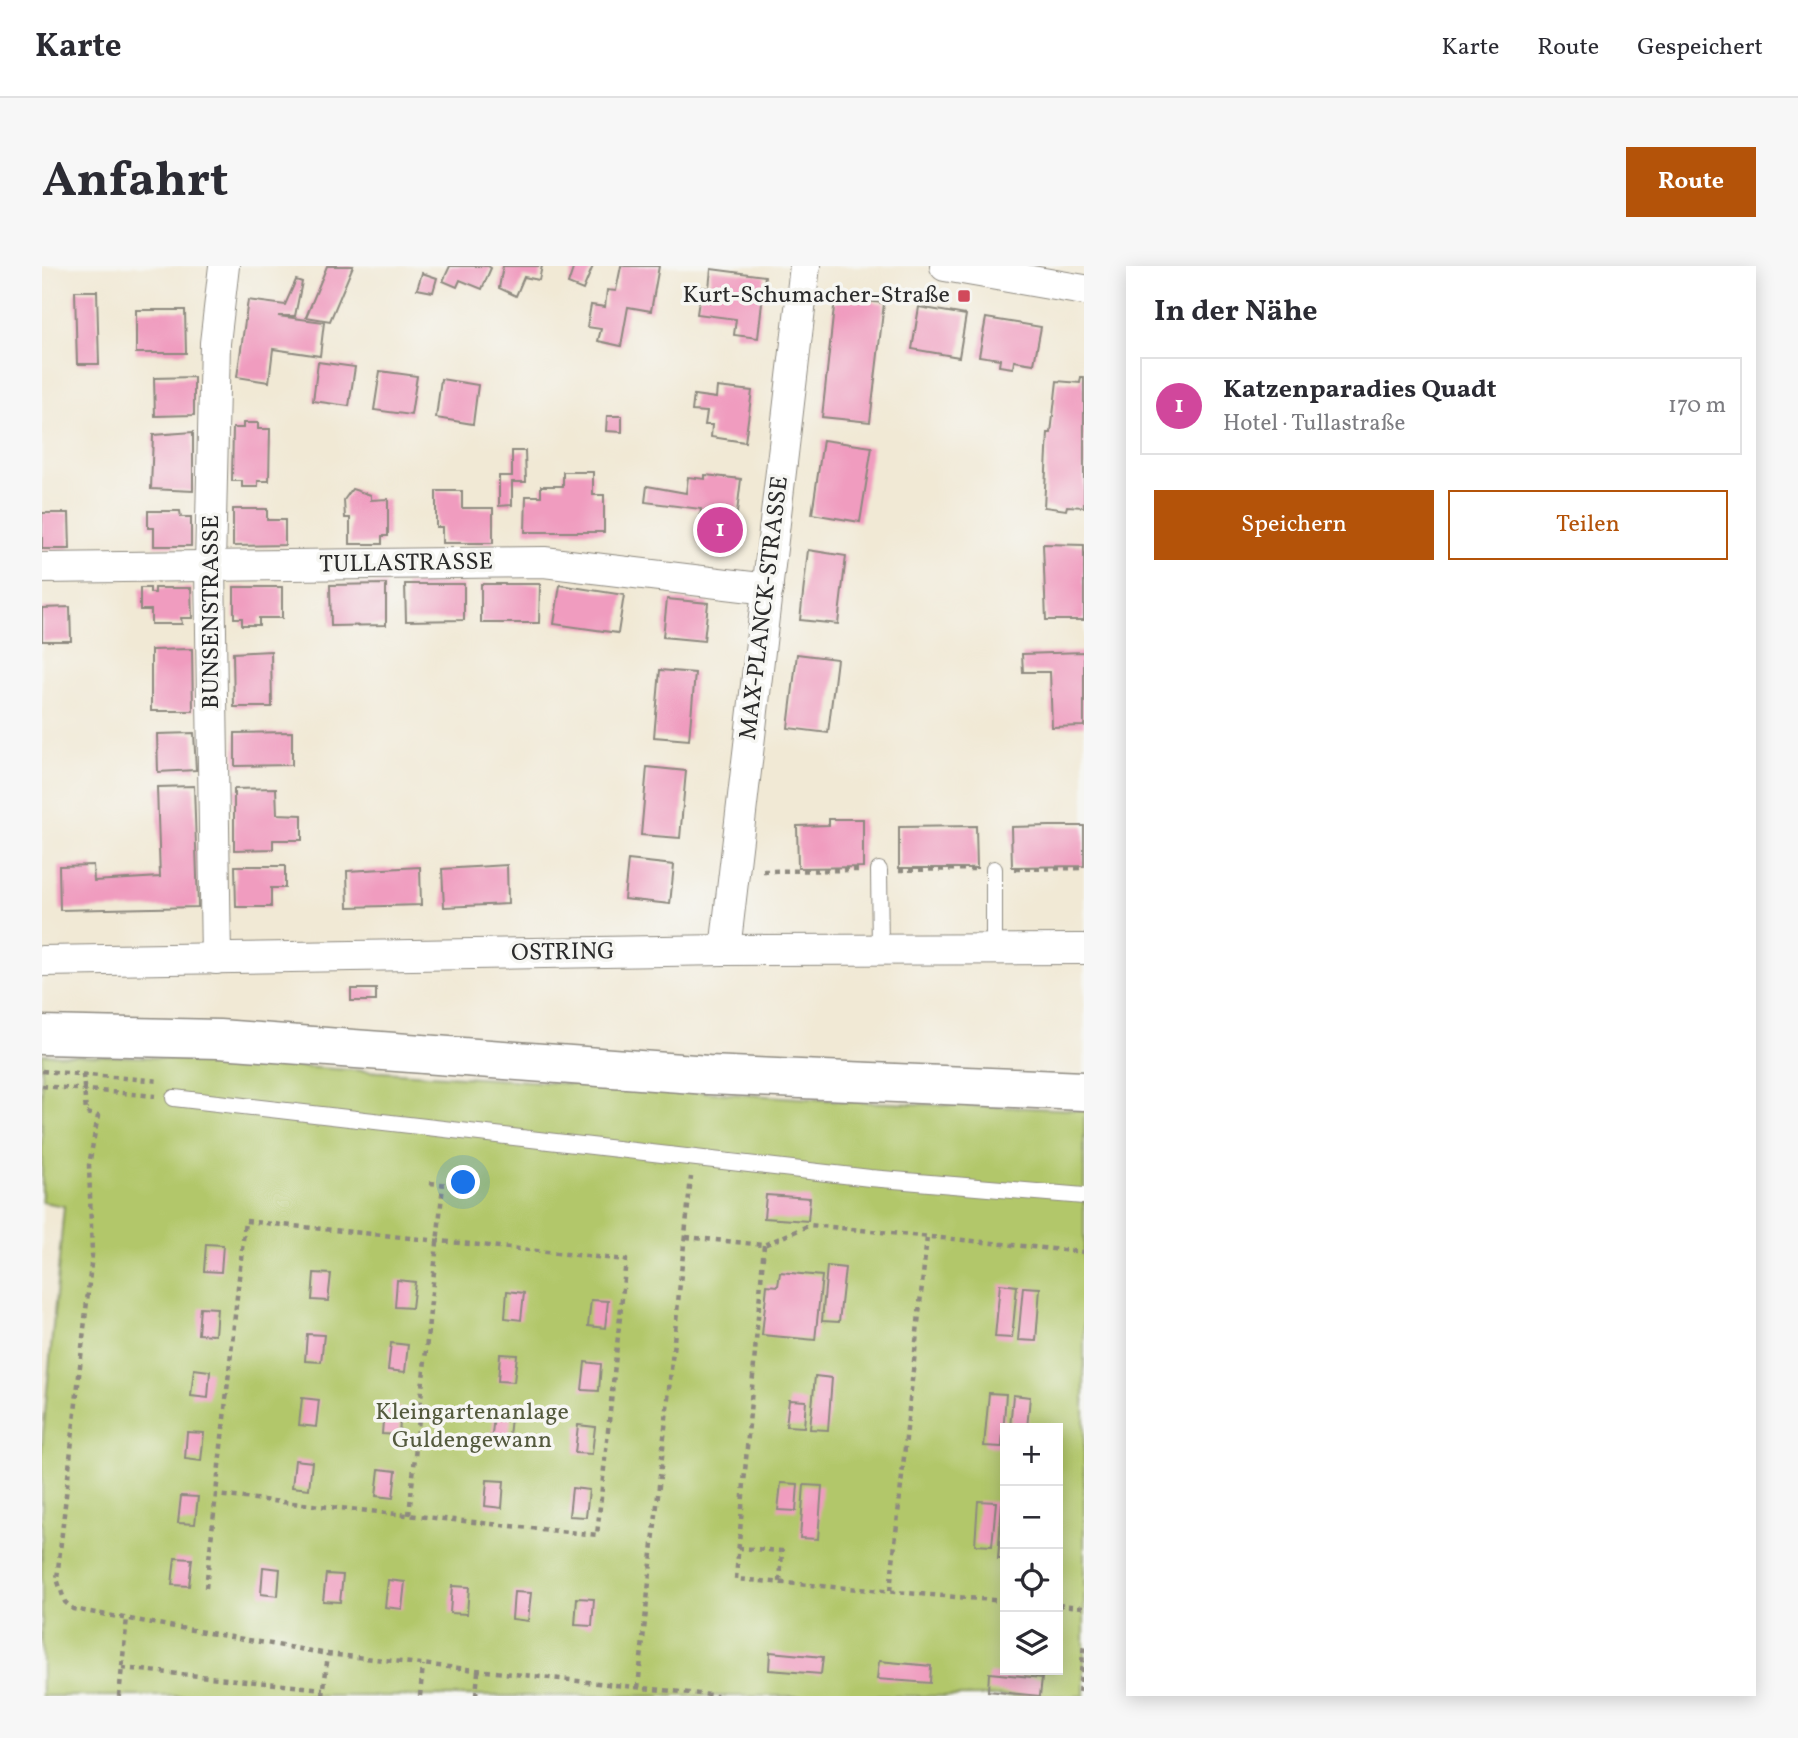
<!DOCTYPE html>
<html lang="de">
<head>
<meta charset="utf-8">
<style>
	body { margin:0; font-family:Vollkorn,serif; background:#f7f7f7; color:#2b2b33 }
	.controls { position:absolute; right:21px; bottom:21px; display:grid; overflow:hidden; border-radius:0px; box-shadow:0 4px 18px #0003 }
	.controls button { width:63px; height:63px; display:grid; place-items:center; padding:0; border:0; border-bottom:2px solid #e1e1e2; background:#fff; color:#2b2b33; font:35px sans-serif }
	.you { position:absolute; left:422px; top:917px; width:24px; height:24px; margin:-18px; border:5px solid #fff; border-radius:50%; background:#1a73e8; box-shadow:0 0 0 10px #1a73e833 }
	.badge { display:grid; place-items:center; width:46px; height:46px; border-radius:50%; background:#b45309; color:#fff; font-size:23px; font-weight:700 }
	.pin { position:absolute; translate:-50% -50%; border:4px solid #fff; box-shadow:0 2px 7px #0006 }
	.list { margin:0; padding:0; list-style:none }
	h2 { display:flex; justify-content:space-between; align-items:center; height:91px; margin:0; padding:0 28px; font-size:30px }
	h2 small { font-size:23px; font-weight:400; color:#7c7c81 }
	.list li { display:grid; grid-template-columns:46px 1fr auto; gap:21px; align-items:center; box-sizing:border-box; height:98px; margin:0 14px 14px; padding:0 14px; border:2px solid #e1e1e2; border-radius:0px }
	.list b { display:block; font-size:26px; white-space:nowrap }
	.list p { margin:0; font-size:23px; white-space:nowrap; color:#7c7c81 }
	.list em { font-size:23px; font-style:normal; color:#7c7c81 }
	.actions { display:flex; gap:14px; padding:21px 28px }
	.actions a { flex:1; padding:16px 0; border:2px solid #b45309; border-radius:0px; text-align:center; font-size:24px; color:#b45309 }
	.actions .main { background:#b45309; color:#fff }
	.icon { flex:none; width:38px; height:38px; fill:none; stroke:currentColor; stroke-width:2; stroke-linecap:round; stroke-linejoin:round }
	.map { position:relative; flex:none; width:1042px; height:1430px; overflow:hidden; border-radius:0px }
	header { display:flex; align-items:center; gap:42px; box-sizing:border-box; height:98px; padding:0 35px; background:#fff; border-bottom:2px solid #e1e1e2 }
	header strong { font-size:33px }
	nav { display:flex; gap:38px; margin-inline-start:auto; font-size:24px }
	.intro { display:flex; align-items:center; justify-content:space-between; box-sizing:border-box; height:168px; padding:0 42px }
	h1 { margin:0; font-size:49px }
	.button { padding:18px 32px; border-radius:0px; background:#b45309; color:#fff; font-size:24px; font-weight:700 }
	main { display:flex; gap:42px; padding:0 42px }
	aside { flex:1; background:#fff; border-radius:0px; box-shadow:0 4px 18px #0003 }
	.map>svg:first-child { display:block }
</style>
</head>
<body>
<header>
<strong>Karte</strong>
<nav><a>Karte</a><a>Route</a><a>Gespeichert</a></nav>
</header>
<div class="intro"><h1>Anfahrt</h1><a class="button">Route</a></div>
<main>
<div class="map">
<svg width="1042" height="1430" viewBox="0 0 1042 1430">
	<rect width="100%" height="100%" fill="#f6f6f2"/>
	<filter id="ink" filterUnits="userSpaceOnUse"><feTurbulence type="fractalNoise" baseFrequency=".0143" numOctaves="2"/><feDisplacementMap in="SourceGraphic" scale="14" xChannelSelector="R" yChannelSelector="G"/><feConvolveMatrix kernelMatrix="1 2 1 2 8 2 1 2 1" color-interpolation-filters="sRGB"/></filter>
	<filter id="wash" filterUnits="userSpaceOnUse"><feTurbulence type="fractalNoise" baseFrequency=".00686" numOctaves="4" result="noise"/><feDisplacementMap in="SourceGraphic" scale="28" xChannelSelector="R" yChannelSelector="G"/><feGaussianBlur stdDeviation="1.57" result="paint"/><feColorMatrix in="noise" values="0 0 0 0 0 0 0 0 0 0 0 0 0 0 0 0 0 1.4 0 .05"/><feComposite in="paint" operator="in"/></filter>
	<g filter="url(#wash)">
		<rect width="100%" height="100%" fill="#f1e9d5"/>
		<!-- green -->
		<path fill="#b2c76b" stroke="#6e794b" stroke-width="2" fill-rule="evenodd" d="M 0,788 L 102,791 L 820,836 L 1042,844 L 1042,1430 L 0,1430 L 0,1180 L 22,940 L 0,936 ZM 963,1162 L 1016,1162 L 1016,1404 L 963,1404 Z"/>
		<g id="blocks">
			<!-- building -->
			<g fill="#f09cbf">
				<polygon points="285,0 311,0 288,55 264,51"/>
				<polygon points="408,0 446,0 449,2 440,23 418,14 415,21 401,15"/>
				<polygon points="461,0 500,0 497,14 482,11 474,30 457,22"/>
				<polygon points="532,0 551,0 541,24 526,18"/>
				<polygon points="579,0 617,0 609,45 586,41 579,80 556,75 559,63 545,61 549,39 563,41 565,24 574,25"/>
				<polygon points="669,3 723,10 716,72 692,69 694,53 655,48 659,21 667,22"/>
				<polygon points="380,7 395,12 391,26 375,23"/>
				<polygon points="254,14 260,16 253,50 236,50 282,56 278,90 231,83 227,116 195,111 206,34 243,39"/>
				<polygon points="33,25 55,25 57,98 35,98"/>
				<polygon points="793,32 842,37 828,156 780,151"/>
				<polygon points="877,41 924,49 917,91 870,83"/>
				<polygon points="94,44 143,44 144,87 94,87"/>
				<polygon points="944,52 999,61 992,98 972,95 971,102 957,100 958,93 937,90"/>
				<polygon points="276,96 313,101 307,140 271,135"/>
				<polygon points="338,105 375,110 369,149 332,144"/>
				<polygon points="152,111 152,149 113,150 112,112"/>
				<polygon points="1039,111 1042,111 1042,241 1025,240 1024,244 1002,241 1006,167 1009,167 1015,115 1038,117"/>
				<polygon points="399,113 436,119 431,158 394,152"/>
				<polygon points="675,121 710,125 703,176 669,171 670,159 663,159 665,146 650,145 652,129 674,132"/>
				<polygon points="565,150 580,150 580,166 564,165"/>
				<polygon points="201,157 216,157 216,163 228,163 227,215 216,215 216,221 200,221 200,215 190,215 191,162 201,162"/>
				<polygon points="151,166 151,225 109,223 111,169"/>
				<polygon points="781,174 830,181 818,256 770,248"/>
				<polygon points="470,185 483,185 484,216 470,216 470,239 457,240 457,210 470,210"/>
				<polygon points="521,206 551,206 551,229 562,229 562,266 483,266 484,230 499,230 499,220 521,220"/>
				<polygon points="663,209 699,213 691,280 663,281 663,277 655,276 659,243 603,236 605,220 644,227 646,211 663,213"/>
				<polygon points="310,223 329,229 329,234 346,233 346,270 340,270 340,278 308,278 308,252 303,252 302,234"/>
				<polygon points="394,225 420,225 420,242 451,242 451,277 400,277 400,261 394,261"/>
				<polygon points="191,243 225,243 225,254 243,254 243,279 191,280"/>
				<polygon points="106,245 138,245 139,251 149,251 149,280 112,280 112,262 106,262"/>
				<polygon points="0,247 27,247 28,283 0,283"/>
				<polygon points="1001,278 1042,279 1042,354 1004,354"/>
				<polygon points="766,284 804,290 796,358 758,354"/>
				<polygon points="344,318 344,359 289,360 288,319"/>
				<polygon points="363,318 422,318 422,354 364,355"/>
				<polygon points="439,318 498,318 497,357 439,357"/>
				<polygon points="518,319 582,329 576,367 512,358"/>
				<polygon points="192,321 240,321 240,352 217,352 217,359 200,359 200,352 192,352"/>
				<polygon points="98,322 108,322 108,327 113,327 113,322 149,322 150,352 139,352 140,358 109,358 109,344 98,344"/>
				<polygon points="625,333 666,337 662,375 621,371"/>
				<polygon points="28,341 29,375 0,375 0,342"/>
				<polygon points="150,383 151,445 109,445 109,384"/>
				<polygon points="229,385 230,441 192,441 191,387"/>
				<polygon points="1042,386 1042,460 1010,461 1008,406 981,406 980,388"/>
				<polygon points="755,388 795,393 786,467 746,462"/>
				<polygon points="618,404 653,407 647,474 612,471"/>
				<polygon points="250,466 250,499 193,500 193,467"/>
				<polygon points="152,467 154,504 116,506 115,468"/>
				<polygon points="605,501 644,505 638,572 599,569"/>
				<polygon points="152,520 156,641 18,644 17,600 51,599 52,615 118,611 115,521"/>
				<polygon points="234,522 235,548 260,549 260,574 231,574 231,583 192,584 192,523"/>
				<polygon points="787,553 821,553 821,601 756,602 755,560 787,559"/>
				<polygon points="934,560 935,602 857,602 857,561"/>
				<polygon points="1008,560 1042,560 1042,600 970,601 969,561"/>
				<polygon points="586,594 632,599 628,638 582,633"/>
				<polygon points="465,599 466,638 402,641 400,603"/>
				<polygon points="193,600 243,600 243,622 229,622 229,641 194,641"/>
				<polygon points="378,601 379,639 306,641 305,605"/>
				<rect x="309" y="723" width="25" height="12"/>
				<polygon points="724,929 768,932 766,955 722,952"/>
				<polygon points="164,978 181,979 179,1006 162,1005"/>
				<polygon points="785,1000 803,1002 797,1056 780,1055"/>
				<polygon points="738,1006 780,1010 773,1074 720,1069 725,1019 736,1020"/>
				<polygon points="272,1007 289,1008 286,1035 270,1034"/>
				<polygon points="355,1014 373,1016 370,1042 353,1041"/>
				<polygon points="958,1018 975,1020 970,1072 953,1071"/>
				<polygon points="981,1021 998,1022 994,1075 976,1074"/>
				<polygon points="465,1025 482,1027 479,1054 463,1052"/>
				<polygon points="549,1034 566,1035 563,1062 546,1060"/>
				<polygon points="158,1041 175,1042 173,1069 156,1068"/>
				<polygon points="265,1068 282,1069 279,1096 263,1095"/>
				<polygon points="349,1077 366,1079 363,1106 346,1104"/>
				<polygon points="458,1088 475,1089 472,1116 456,1115"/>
				<polygon points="543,1096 559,1098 557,1125 540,1124"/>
				<polygon points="152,1103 168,1105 166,1132 149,1130"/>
				<polygon points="773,1110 790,1112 786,1164 768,1163"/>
				<polygon points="947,1127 964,1128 960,1181 942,1180"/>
				<polygon points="971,1129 988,1131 985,1162 968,1162"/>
				<polygon points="260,1132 277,1134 274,1161 257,1159"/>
				<polygon points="747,1134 764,1135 762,1161 744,1160"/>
				<polygon points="342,1141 359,1142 357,1169 340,1168"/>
				<polygon points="452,1150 469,1152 466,1179 449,1177"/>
				<polygon points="536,1159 553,1161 550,1188 533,1187"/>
				<polygon points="145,1166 162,1167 159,1195 143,1193"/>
				<polygon points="253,1194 270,1196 267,1223 250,1221"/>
				<polygon points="337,1203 354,1205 351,1232 334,1230"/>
				<polygon points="445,1214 462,1215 460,1242 443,1240"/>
				<polygon points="739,1217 756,1218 754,1245 736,1244"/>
				<polygon points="762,1219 780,1220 776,1273 758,1272"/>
				<polygon points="530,1222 547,1224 544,1251 527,1250"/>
				<polygon points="139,1230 156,1231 153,1258 136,1257"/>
				<polygon points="936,1235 954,1236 950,1280 933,1279"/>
				<polygon points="960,1238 963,1238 963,1293 956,1293"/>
				<polygon points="133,1292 150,1293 147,1320 130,1319"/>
				<polygon points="221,1301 238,1303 236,1330 219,1328"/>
				<polygon points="284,1308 301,1309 298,1336 281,1335"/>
				<polygon points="346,1314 363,1316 360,1343 343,1341"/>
				<polygon points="410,1320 427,1321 425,1348 408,1347"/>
				<polygon points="472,1326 489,1327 486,1355 470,1353"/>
				<polygon points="535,1332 552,1333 550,1360 533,1359"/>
				<polygon points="728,1386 781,1391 779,1408 727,1404"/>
				<polygon points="837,1395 889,1400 888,1417 835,1413"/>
				<polygon points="947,1407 1000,1412 998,1430 946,1425"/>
			</g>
		</g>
	</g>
	<g filter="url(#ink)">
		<use href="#blocks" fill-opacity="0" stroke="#8e8a80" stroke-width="2"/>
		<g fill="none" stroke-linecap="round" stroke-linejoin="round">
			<!-- service casing -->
			<g stroke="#8e8a80" stroke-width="18">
				<g id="service">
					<polyline points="952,603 952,683"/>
					<polyline points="837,604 838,684"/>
					<polyline points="132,832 828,912 1042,930"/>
				</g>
			</g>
			<!-- minor casing -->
			<g stroke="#8e8a80" stroke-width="32">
				<g id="minor">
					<polyline points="903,0 1042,24"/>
					<polyline points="0,302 502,296 726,323"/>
					<polyline points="683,684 763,0"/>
					<polyline points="174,693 168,300 173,77 182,0"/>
					<polyline points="0,695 683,684 1042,683"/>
				</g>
			</g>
			<!-- tertiary casing -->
			<g stroke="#8e8a80" stroke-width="41">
				<polyline id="tertiary" points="0,769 177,773 666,809 1042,825"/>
			</g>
			<!-- path -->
			<g stroke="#8e8a80" stroke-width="4.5" stroke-dasharray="5 5" stroke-linecap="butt">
				<polyline points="973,603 1042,602"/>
				<polyline points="857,604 933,603"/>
				<polyline points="721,605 817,604"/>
				<polyline points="0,805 118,815"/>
				<polyline points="41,808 44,847 56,850 47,899 50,989 15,1313 23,1336 31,1343 286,1388 676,1430"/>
				<polyline points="0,820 113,830"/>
				<polyline points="388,917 417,920"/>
				<polyline points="644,971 722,979 768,959 1042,986"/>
				<polyline points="722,979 694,1313 963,1335"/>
				<polyline points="367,1249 401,919"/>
				<polyline points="696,1282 740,1285 738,1316"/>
				<polyline points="164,1322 203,955 584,994 555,1269 174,1229"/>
				<polyline points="848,1325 885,971"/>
				<polyline points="1016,1339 1042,1341"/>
				<polyline points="80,1402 281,1423"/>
				<polyline points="596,1422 649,911"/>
				<polyline points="1037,1426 1042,1378"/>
				<polyline points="77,1430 85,1352"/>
				<polyline points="281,1430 286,1388"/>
				<polyline points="378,1430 381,1399"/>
				<polyline points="434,1430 436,1406"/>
			</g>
			<!-- service -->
			<use href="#service" stroke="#fff" stroke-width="16"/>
			<!-- minor -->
			<use href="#minor" stroke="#fff" stroke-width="30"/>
			<!-- tertiary -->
			<use href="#tertiary" stroke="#fff" stroke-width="38"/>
		</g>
	</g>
	<!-- markers -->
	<rect fill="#d1495b" stroke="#f6f6f2" stroke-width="2.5" x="915" y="23" width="14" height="14" rx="3.5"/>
	<g text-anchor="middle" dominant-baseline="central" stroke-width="7" stroke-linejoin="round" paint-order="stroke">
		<!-- poi labels -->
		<g font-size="24" fill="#2b2b2b" stroke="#f6f6f2" text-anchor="end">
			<text x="908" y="30">Kurt-Schumacher-Straße</text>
		</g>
		<!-- street labels -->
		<g font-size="24" fill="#2b2b2b" stroke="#f6f6f2">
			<text transform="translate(364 298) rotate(-1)">TULLASTRASSE</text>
			<text transform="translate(723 342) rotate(-83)">MAX-PLANCK-STRASSE</text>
			<text transform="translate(170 346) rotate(-90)">BUNSENSTRASSE</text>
			<text transform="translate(521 687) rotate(-1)">OSTRING</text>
		</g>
		<!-- park labels -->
		<g font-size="24" fill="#545a3e" stroke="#f6f6f2">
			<text x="430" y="1147">Kleingartenanlage<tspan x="430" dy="28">Guldengewann</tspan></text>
		</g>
	</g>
</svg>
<div class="controls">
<button>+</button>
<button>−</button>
<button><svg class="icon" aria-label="locate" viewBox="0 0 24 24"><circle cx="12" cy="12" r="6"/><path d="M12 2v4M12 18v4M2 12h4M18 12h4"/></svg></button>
<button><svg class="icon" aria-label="layers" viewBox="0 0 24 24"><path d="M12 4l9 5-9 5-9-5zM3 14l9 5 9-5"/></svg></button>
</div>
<div class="you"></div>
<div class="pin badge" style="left:678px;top:264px;background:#d1479c">1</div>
</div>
<aside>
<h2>In der Nähe<small></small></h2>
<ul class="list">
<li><span class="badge" style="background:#d1479c">1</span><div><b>Katzenparadies Quadt</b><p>Hotel · Tullastraße</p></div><em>170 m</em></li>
</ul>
<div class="actions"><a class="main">Speichern</a><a>Teilen</a></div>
</aside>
</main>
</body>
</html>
